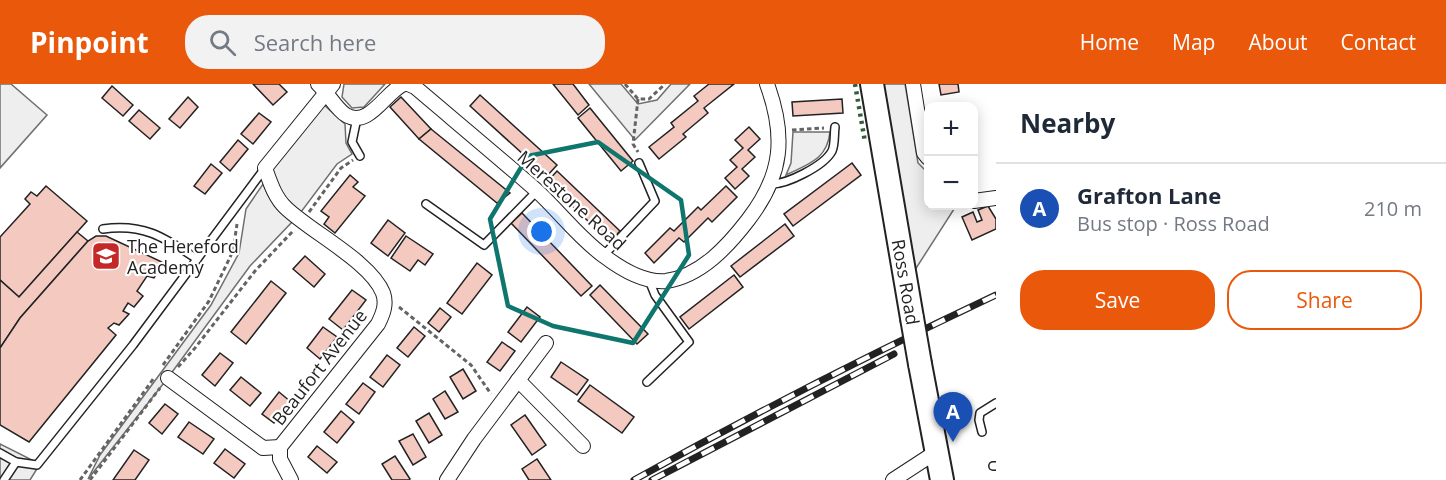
<!DOCTYPE html>
<html lang="en">
<head>
<meta charset="utf-8">
<style>
	body { margin:0; font-family:"Open Sans",sans-serif; background:#f2f2f3; color:#1f2937 }
	.controls { position:absolute; right:18px; top:18px; display:grid; overflow:hidden; border-radius:12px; box-shadow:0 3px 15px #0003 }
	.controls button { width:54px; height:54px; display:grid; place-items:center; padding:0; border:0; border-bottom:2px solid #e0e1e3; background:#fff; color:#1f2937; font:30px sans-serif }
	.you { position:absolute; left:542px; top:148px; width:21px; height:21px; margin:-15px; border:4px solid #fff; border-radius:50%; background:#1a73e8; box-shadow:0 0 0 9px #1a73e833 }
	.badge { display:grid; place-items:center; width:39px; height:39px; border-radius:50%; background:#ea580c; color:#fff; font-size:20px; font-weight:700 }
	.pin { position:absolute; translate:-50% -50px; filter:drop-shadow(0 2px 3px #0008) }
	.pin::after { content:''; position:absolute; top:32px; width:21px; height:18px; background:inherit; clip-path:polygon(0 0,100% 0,50% 100%) }
	.list { margin:0; padding:0; list-style:none }
	h2 { display:flex; justify-content:space-between; align-items:center; height:78px; margin:0; padding:0 24px; font-size:26px }
	h2 small { font-size:20px; font-weight:400; color:#747a83 }
	.list li { display:grid; grid-template-columns:39px 1fr auto; gap:18px; align-items:center; box-sizing:border-box; height:90px; padding:0 24px; border-top:2px solid #e0e1e3 }
	.list b { display:block; font-size:22px; white-space:nowrap }
	.list p { margin:0; font-size:20px; white-space:nowrap; color:#747a83 }
	.list em { font-size:20px; font-style:normal; color:#747a83 }
	.actions { display:flex; gap:12px; padding:18px 24px }
	.actions a { flex:1; padding:14px 0; border:2px solid #ea580c; border-radius:24px; text-align:center; font-size:21px; color:#ea580c }
	.actions .main { background:#ea580c; color:#fff }
	.icon { flex:none; width:33px; height:33px; fill:none; stroke:currentColor; stroke-width:2; stroke-linecap:round; stroke-linejoin:round }
	.map { position:relative; flex:none; width:996px; height:396px; overflow:hidden }
	header { display:flex; align-items:center; gap:36px; box-sizing:border-box; height:84px; padding:0 30px; background:#ea580c; color:#fff }
	header strong { font-size:28px }
	nav { display:flex; gap:33px; margin-inline-start:auto; font-size:21px }
	.search { width:420px; height:54px; background:#f2f2f3; display:flex; align-items:center; gap:15px; box-sizing:border-box; padding:0 21px; border-radius:24px; color:#747a83; font-size:22px }
	main { display:flex }
	aside { flex:1; background:#fff }
	.map>svg:first-child { display:block }
</style>
</head>
<body>
<header>
<strong>Pinpoint</strong>
<div class="search"><svg class="icon" aria-label="search" viewBox="0 0 24 24"><circle cx="10" cy="10" r="6"/><path d="M15 15l6 6"/></svg>Search here</div>
<nav><a>Home</a><a>Map</a><a>About</a><a>Contact</a></nav>
</header>
<main>
<div class="map">
<svg width="996" height="396" viewBox="0 0 996 396">
	<rect width="100%" height="100%" fill="#fff"/>
	<!-- green -->
	<g fill="#eee" stroke="#6f6f6f" stroke-width="1.5">
		<polygon points="0,0 11,0 47,31 0,84"/>
		<polygon points="344,0 385,0 364,23 352,24 342,13"/>
		<polygon points="589,0 621,0 638,20 657,16 671,0 690,0 635,56"/>
		<polygon points="880,0 905,0 918,79 928,89 928,122 956,122 913,189"/>
		<path d="M 323,20 L 345,40 L 346,59 L 352,70 L 337,80 L 301,128 C 285,116 278,104 272,85 Z"/>
		<path d="M 793,48 L 830,48 C 827,76 808,80 786,91 L 791,79 Z"/>
		<path d="M 263,100 C 269,116 279,128 292,138 L 250,182 L 167,295 L 88,395 L 100,371 L 211,221 L 239,169 L 246,125 Z"/>
	</g>
	<!-- parking -->
	<polygon fill="#ededed" stroke="#6f6f6f" stroke-width="1.5" points="0,360 40,380 30,396 0,396"/>
	<!-- building -->
	<g fill="#f3c9c0" stroke="#222" stroke-width="1.5">
		<polygon points="253,0 279,0 287,8 273,21"/>
		<polygon points="553,0 573,0 589,21 578,31"/>
		<polygon points="709,0 734,0 704,24 708,29 683,50 686,53 659,75 649,63 674,43 671,39 698,17 694,12"/>
		<polygon points="939,0 958,0 959,8 941,11"/>
		<polygon points="112,2 133,21 123,32 102,14"/>
		<polygon points="480,11 557,81 547,92 470,22"/>
		<polygon points="188,13 198,23 180,44 169,35"/>
		<polygon points="401,13 431,45 419,55 390,23"/>
		<polygon points="842,15 843,29 793,32 792,18"/>
		<polygon points="590,24 633,77 621,87 578,34"/>
		<polygon points="139,26 160,44 150,55 129,37"/>
		<polygon points="259,29 271,38 253,60 241,50"/>
		<polygon points="749,43 760,55 748,66 755,73 742,85 749,92 735,105 725,94 737,83 730,76 743,64 735,56"/>
		<polygon points="431,45 510,109 497,119 419,55"/>
		<polygon points="238,56 248,65 230,87 220,78"/>
		<polygon points="852,79 861,91 793,142 784,130"/>
		<polygon points="211,80 222,89 205,110 194,102"/>
		<polygon points="557,87 620,147 610,158 547,98"/>
		<polygon points="350,91 358,98 353,103 365,112 335,149 324,140 329,133 321,127"/>
		<polygon points="46,102 87,137 19,213 0,196 0,153 30,120 25,115 31,108 37,112"/>
		<polygon points="726,102 737,113 712,138 708,134 684,158 679,154 654,179 645,169 670,144 674,147 698,123 701,126"/>
		<polygon points="988,122 996,135 996,145 972,156 962,133 973,128 977,138 982,136 978,126"/>
		<polygon points="522,129 592,202 581,212 511,139"/>
		<polygon points="388,136 405,149 388,172 371,159"/>
		<polygon points="785,140 794,152 740,193 731,182"/>
		<polygon points="77,148 88,157 20,234 0,264 0,196 19,213"/>
		<polygon points="96,152 106,152 164,179 154,194 147,192 137,207 143,212 134,223 128,219 123,227 129,230 119,241 114,239 108,244 116,251 29,358 0,341 0,264 20,234 88,157"/>
		<polygon points="406,152 433,170 425,181 418,176 410,187 391,174"/>
		<polygon points="305,172 325,190 314,203 293,185"/>
		<polygon points="477,179 492,191 462,230 447,219"/>
		<polygon points="734,191 743,203 689,245 680,233"/>
		<polygon points="271,197 286,209 246,260 231,248"/>
		<polygon points="600,201 648,250 637,260 590,211"/>
		<polygon points="352,206 366,216 343,246 329,235"/>
		<polygon points="527,223 540,233 521,258 508,248"/>
		<polygon points="440,224 451,233 439,248 428,239"/>
		<polygon points="323,243 337,253 320,275 307,264"/>
		<polygon points="414,243 425,252 408,273 397,264"/>
		<polygon points="502,258 515,267 500,287 487,278"/>
		<polygon points="220,269 233,279 215,302 202,291"/>
		<polygon points="387,271 400,281 383,303 370,293"/>
		<polygon points="561,278 588,296 577,311 551,293"/>
		<polygon points="463,285 476,307 463,315 450,293"/>
		<polygon points="241,293 261,309 250,322 230,306"/>
		<polygon points="363,299 375,308 359,330 346,320"/>
		<polygon points="590,301 634,333 622,349 578,317"/>
		<polygon points="445,307 458,328 445,335 433,315"/>
		<polygon points="279,308 291,318 274,339 262,330"/>
		<polygon points="165,320 178,330 162,350 149,339"/>
		<polygon points="341,327 354,338 337,359 324,348"/>
		<polygon points="429,329 442,351 429,359 416,337"/>
		<polygon points="525,331 546,361 532,371 511,341"/>
		<polygon points="189,338 214,355 203,370 178,353"/>
		<polygon points="413,350 426,373 413,381 399,357"/>
		<polygon points="317,362 337,378 327,389 308,373"/>
		<polygon points="225,365 245,380 234,394 214,379"/>
		<polygon points="134,366 149,376 135,396 113,396"/>
		<polygon points="395,372 410,395 409,396 392,396 382,380"/>
		<polygon points="537,375 551,396 529,396 522,385"/>
	</g>
	<g fill="none" stroke-linecap="round" stroke-linejoin="round">
		<!-- service casing -->
		<g stroke="#222" stroke-width="10">
			<g id="service">
				<polyline points="357,34 352,58 360,72"/>
				<path d="M 770,100 C 786,101 824,82 832,67 C 835,61 834,50 835,43"/>
				<polyline points="426,120 484,161 537,107"/>
				<path d="M 103,145 C 144,139 165,154 197,175"/>
				<polyline points="603,172 655,117 639,79"/>
				<polyline points="647,298 689,258 655,211 649,196"/>
				<polyline points="982,348 979,336 980,329 996,319"/>
				<polyline points="0,369 16,378 37,381 133,261 265,84"/>
				<polyline points="993,382 996,382"/>
				<polyline points="4,396 16,378"/>
			</g>
		</g>
		<!-- minor casing -->
		<g stroke="#222" stroke-width="16">
			<g id="minor">
				<path d="M 318,0 C 327,8 337,26 346,31 C 369,45 386,7 404,0"/>
				<path d="M 408,0 L 415,3 C 455,37 496,71 536,106 C 559,127 579,154 604,172 C 621,185 644,199 666,197 C 701,192 728,162 748,136 C 783,91 786,52 767,0"/>
				<polyline points="913,0 924,69 928,74"/>
				<polyline points="974,117 996,114"/>
				<polyline points="168,294 263,364 280,363"/>
				<polyline points="518,296 583,362"/>
				<path d="M 291,396 L 280,375 L 280,363 L 378,240 C 383,230 387,220 383,209 C 371,178 311,148 286,124 C 275,114 270,98 265,84 L 333,0"/>
				<polyline points="447,396 474,355 546,259"/>
				<polyline points="893,396 936,368"/>
			</g>
		</g>
		<!-- trunk casing -->
		<g stroke="#222" stroke-width="26">
			<g id="trunk">
				<polyline points="872,0 912,234"/>
				<polyline points="920,280 942,396"/>
			</g>
		</g>
		<!-- path -->
		<g stroke="#646464" stroke-width="3" stroke-dasharray="4.5 3" stroke-linecap="butt">
			<polyline points="625,0 638,15 649,15 665,0"/>
			<polyline points="638,15 633,60 638,68"/>
			<polyline points="792,46 824,44"/>
			<polyline points="309,128 341,84 353,76"/>
			<polyline points="399,223 471,281 491,310"/>
			<polyline points="163,281 209,217 233,167 237,140"/>
			<polyline points="178,283 195,264 255,187 293,147"/>
			<polyline points="80,396 154,294"/>
			<polyline points="90,396 160,304"/>
		</g>
		<!-- service -->
		<use href="#service" stroke="#fff" stroke-width="7"/>
		<!-- minor -->
		<use href="#minor" stroke="#fff" stroke-width="14"/>
		<!-- trunk -->
		<use href="#trunk" stroke="#fff" stroke-width="22"/>
		<!-- rail casing -->
		<g stroke="#222" stroke-width="7">
			<g id="rail">
				<path d="M 634,396 C 753,330 873,269 996,211"/>
				<polyline points="652,396 894,270"/>
			</g>
		</g>
		<!-- rail -->
		<use href="#rail" stroke="#fff" stroke-width="4.5" stroke-dasharray="14" stroke-linecap="butt"/>
		<!-- trunk-bridge casing -->
		<g stroke="#222" stroke-width="26" stroke-linecap="butt">
			<polyline id="trunk-bridge" points="912,234 920,280"/>
		</g>
		<!-- trunk-bridge -->
		<use href="#trunk-bridge" stroke="#fff" stroke-width="22"/>
		<!-- hedge -->
		<polyline stroke="#2f5e38" stroke-width="4.5" stroke-dasharray="3 4.5" stroke-linecap="butt" points="855,0 865,58"/>
	</g>
	<!-- marked area -->
	<path fill="none" stroke="#0f766e" stroke-width="4.5" stroke-linejoin="round" d="M 598,58 L 681,116 L 689,171 L 633,259 L 553,242 L 508,222 L 490,135 L 528,72 Z"/>
	<!-- icons -->
	<defs>
		<g id="school-square" transform="scale(1.5)"><rect x="-9" y="-9" width="18" height="18" rx="4" fill="#c62828" stroke="#fff"/><path d="M0-5L7-2L0 1L-7-2ZM-4 1L0 2.5L4 1V4Q0 6-4 4Z" fill="#fff"/></g>
	</defs>
	<g fill-rule="evenodd">
		<use href="#school-square" x="106" y="172"/>
	</g>
	<g text-anchor="middle" dominant-baseline="central" stroke-width="4.5" stroke-linejoin="round" paint-order="stroke">
		<!-- street labels -->
		<g font-size="18" fill="#222" stroke="#fff">
			<text transform="translate(572 116) rotate(42)">Merestone Road</text>
			<text transform="translate(906 198) rotate(80)">Ross Road</text>
			<text transform="translate(319 283) rotate(-52)">Beaufort Avenue</text>
		</g>
		<!-- poi labels -->
		<g font-size="18" fill="#222" stroke="#fff" text-anchor="start">
			<text x="127" y="162">The Hereford<tspan x="127" dy="21">Academy</tspan></text>
		</g>
	</g>
</svg>
<div class="controls">
<button>+</button>
<button>−</button>
</div>
<div class="you"></div>
<div class="pin badge" style="left:953px;top:358px;background:#1a4fb4">A</div>
</div>
<aside>
<h2>Nearby<small></small></h2>
<ul class="list">
<li><span class="badge" style="background:#1a4fb4">A</span><div><b>Grafton Lane</b><p>Bus stop · Ross Road</p></div><em>210 m</em></li>
</ul>
<div class="actions"><a class="main">Save</a><a>Share</a></div>
</aside>
</main>
</body>
</html>
